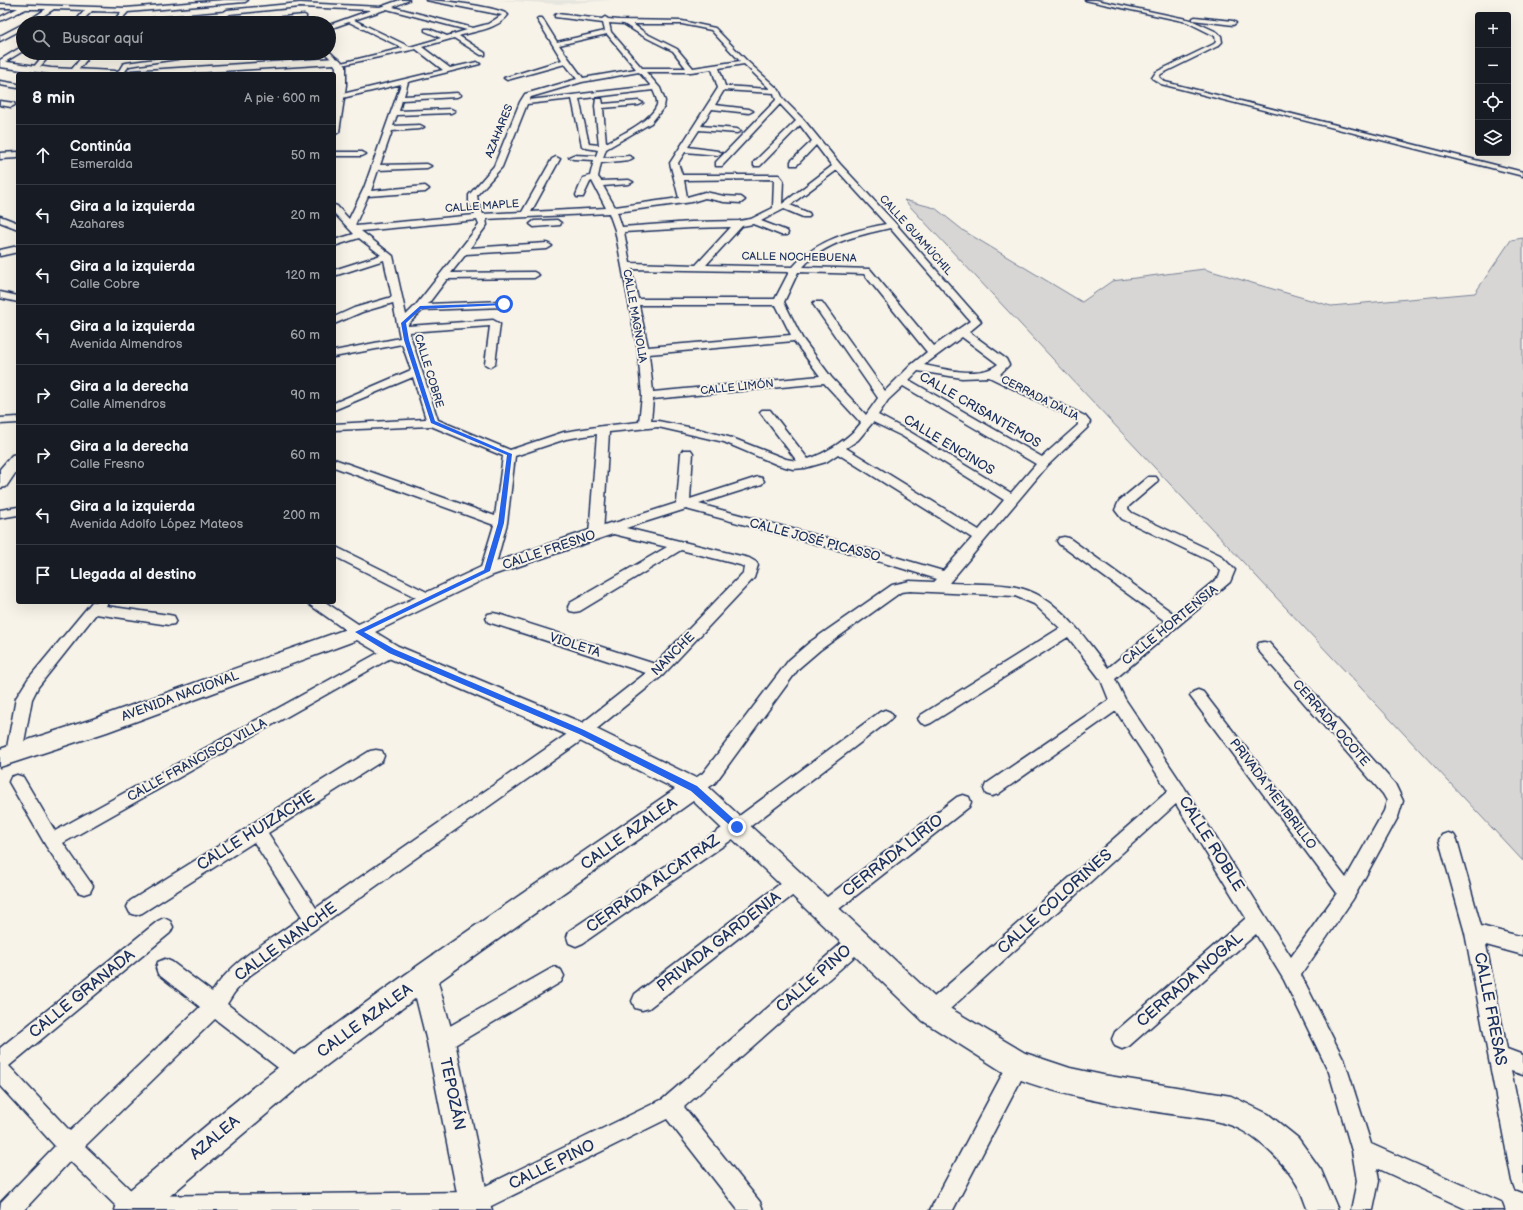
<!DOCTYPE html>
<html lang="es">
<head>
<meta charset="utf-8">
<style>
	body { margin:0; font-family:"Balsamiq Sans",sans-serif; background:#242831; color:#f1f3f6 }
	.controls { position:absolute; right:12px; top:12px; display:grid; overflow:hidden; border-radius:4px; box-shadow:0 4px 16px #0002 }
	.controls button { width:36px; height:36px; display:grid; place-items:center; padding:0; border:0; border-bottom:1px solid #363941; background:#171b24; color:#f1f3f6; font:20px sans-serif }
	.stop { position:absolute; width:12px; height:12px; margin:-9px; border:3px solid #2563eb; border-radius:50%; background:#fff }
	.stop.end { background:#2563eb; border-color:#fff; box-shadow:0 1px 4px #0008 }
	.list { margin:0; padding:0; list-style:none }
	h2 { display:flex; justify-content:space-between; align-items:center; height:52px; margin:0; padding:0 16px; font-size:17px }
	h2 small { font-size:13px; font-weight:400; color:#9ea1a6 }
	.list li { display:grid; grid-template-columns:26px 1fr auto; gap:12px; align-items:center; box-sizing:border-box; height:60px; padding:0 16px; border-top:1px solid #363941 }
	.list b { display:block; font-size:15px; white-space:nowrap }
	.list p { margin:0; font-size:13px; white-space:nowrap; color:#9ea1a6 }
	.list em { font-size:13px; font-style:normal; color:#9ea1a6 }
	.icon { flex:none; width:22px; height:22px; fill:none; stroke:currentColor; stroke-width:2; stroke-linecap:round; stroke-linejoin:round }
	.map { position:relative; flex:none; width:1523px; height:1210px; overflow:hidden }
	.search { position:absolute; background:#171b24; box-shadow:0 4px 16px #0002; left:16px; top:16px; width:320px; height:44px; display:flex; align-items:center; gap:10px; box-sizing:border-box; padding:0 14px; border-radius:22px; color:#9ea1a6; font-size:15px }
	.panel { position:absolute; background:#171b24; box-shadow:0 4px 16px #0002; left:16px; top:72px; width:320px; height:532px; border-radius:4px }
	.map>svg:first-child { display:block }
</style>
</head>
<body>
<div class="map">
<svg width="1523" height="1210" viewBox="0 0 1523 1210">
	<rect width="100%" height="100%" fill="#f7f3e8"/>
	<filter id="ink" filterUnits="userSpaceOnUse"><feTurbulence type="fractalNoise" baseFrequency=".025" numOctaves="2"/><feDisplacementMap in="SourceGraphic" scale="8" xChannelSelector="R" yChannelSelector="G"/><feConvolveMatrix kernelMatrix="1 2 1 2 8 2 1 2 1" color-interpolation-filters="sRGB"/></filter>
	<g filter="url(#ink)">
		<!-- built -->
		<polygon fill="#e6e5de" points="498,0 612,0 558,4"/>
		<!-- green -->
		<polygon fill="#d7d6d4" stroke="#798299" points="904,200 935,208 964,231 1082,302 1112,281 1204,269 1331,306 1475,293 1511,240 1523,238 1523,861"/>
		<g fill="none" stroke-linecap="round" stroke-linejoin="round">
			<!-- street casing -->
			<g stroke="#1b2f5e" stroke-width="3">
				<g id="street">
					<polygon points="224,0 248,0 245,2 128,12 118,23 112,23 121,12 92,11 80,23 74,23 85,10 54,9 32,23 25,23 46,9 26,9 0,21 0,17 18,8 0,8 0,4 126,8"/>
					<path d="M 400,0 L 409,0 L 393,7 L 473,28 L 488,24 L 502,15 L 426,0 C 439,0 501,7 508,15 C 498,29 475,31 459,36 L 485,53 L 485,55 L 481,55 L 454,38 L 422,47 L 450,68 L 477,62 L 480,64 L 408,82 L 404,96 L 457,93 L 461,95 L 457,97 L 402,100 L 399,111 L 451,109 L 455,111 L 451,113 L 397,115 L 393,126 L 420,125 L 424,127 L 420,129 L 392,131 L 380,165 L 427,164 L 431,166 L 427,168 L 378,170 L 371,191 L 425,186 L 429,189 L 425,192 L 368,196 L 355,225 L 356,226 L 475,215 L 469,202 L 469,195 L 494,166 L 520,102 L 525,94 L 577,79 L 565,64 L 507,80 L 504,78 L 562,60 L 537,19 L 538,18 L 542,18 L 557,42 L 605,31 L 603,23 L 555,17 L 555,15 L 557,14 L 602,19 L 605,17 L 608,19 L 619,20 L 682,21 L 715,28 L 747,61 L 779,90 L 783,99 L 803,119 L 840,164 L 895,223 L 980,320 L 981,322 L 969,332 L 1006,359 L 1009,365 L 1000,374 L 1085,416 L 1090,422 L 1087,428 L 1047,466 L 949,583 C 968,584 998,583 1016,587 C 1057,595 1084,637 1108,668 L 1165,621 L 1059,544 L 1057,541 L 1059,538 L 1064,537 L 1069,538 L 1174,614 L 1219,577 L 1221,571 L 1210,561 L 1122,519 L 1115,510 L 1119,501 L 1148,477 L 1156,477 L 1158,480 L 1156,483 L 1129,506 L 1128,509 L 1132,513 L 1220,555 L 1235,570 L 1230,582 L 1115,679 L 1125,699 L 1184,787 L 1291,957 L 1337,893 L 1193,700 L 1190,696 L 1193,692 L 1198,690 L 1203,692 L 1346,878 L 1384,811 L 1387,801 L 1383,794 L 1259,651 L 1257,647 L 1259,643 L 1264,642 L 1269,643 L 1395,784 L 1403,801 L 1398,817 L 1353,899 L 1301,975 L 1345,1062 L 1371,1144 L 1501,1202 L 1504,1210 L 1468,1210 L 1377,1168 L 1379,1181 L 1373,1210 L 1351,1210 L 1357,1181 L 1352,1151 L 1329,1072 L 1284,980 L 1256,934 L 1129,1046 L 1122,1049 L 1115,1046 L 1112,1039 L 1115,1032 L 1246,918 L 1176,804 L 939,1019 L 932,1022 L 925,1019 L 922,1012 L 925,1005 L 1168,791 L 1116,711 L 998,794 L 992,796 L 986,794 L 984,789 L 986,784 L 1109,700 L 1101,680 L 1068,637 L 931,723 L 926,725 L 921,723 L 918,719 L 921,715 L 1060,628 L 1034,604 L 1015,596 L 910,591 L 901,592 L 820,650 L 799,668 L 715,783 C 706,789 699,796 688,793 L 686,788 L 688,783 L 703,773 L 789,660 L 810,642 L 892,585 L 910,581 L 934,582 L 937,579 L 861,556 L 686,509 L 626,528 L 749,558 L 756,562 L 758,565 L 754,578 L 663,675 L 588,736 L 249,976 L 234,993 L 227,1004 L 304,1063 L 307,1070 L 304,1077 L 297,1080 L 290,1077 L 215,1019 L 85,1146 L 137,1196 L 473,1192 L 663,1099 L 850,936 L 857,933 L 864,936 L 866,942 L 864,948 L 684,1107 L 760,1202 L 763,1210 L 738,1210 L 667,1119 L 483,1210 L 120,1210 L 70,1161 L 24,1210 L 0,1210 L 1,1202 L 55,1146 L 0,1086 L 0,1048 L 158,921 L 164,918 L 170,921 L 173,927 L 170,933 L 9,1066 L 70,1131 L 200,1007 L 158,974 L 156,968 L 158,962 L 165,959 L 172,962 L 212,992 C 233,959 270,940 302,917 L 254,842 L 142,913 L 136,915 L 130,913 L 127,907 L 130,901 L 249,827 L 250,825 L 370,751 L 376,750 L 382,751 L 384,756 L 382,761 L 268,833 L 316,908 L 576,728 L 646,673 L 488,622 L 486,618 L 488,614 L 493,613 L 498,614 L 655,664 L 743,573 L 744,567 L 740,565 L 681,550 L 580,611 L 575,612 L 570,611 L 568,607 L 570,603 L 667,547 L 605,532 L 604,529 L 605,526 L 677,503 L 681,453 L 683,450 L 691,450 L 693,453 L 690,499 L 758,477 L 762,478 L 764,481 L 762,484 L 699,504 L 864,548 L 943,571 L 972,538 L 838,454 L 826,462 L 805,468 L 793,469 L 778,465 L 724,442 L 658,427 L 609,432 L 603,534 L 601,537 L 596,538 L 591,537 L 589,534 L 597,434 L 566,439 L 515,456 L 507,523 L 494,571 L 492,574 L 487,576 L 482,574 L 480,571 L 494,525 L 334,467 L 334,459 L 495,516 L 503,456 L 431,426 L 334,430 L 334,424 L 426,419 L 413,377 L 334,410 L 334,403 L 411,370 L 402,344 L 334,357 L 334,351 L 400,338 L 393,303 L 362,312 L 334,324 L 334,317 L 354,308 L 392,297 L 384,260 L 334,276 L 334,270 L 381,255 L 359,238 L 334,246 L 334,240 L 354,234 L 334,213 L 334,205 L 337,206 L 349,219 L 364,188 L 401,84 L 334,100 L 334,96 L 443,70 L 416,49 L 337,66 L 337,64 L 403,48 L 349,22 L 329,29 L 329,25 L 371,10 L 300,7 L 230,14 L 227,16 L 145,23 L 142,21 L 145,19 L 224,12 L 227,10 L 300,3 L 380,7 ZM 387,9 L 467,30 L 447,36 L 429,29 L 425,29 L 425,31 L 441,38 L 410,47 L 354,20 ZM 609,23 L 624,24 L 641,35 L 673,51 L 686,68 L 642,68 L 611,32 ZM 633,24 L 682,24 L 711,30 L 740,61 L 693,68 L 677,49 L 645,33 ZM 607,34 L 636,69 L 583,78 L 559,45 ZM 744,64 L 770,89 L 725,86 L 719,68 ZM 712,69 L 718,88 L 670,163 L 679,198 L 615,207 L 603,186 L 629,184 L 633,182 L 629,180 L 601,181 L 598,177 L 601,163 L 629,160 L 633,158 L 629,156 L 603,158 L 606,149 L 651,123 L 664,107 L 665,101 L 660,88 L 646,72 L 691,72 ZM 639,72 L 651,86 L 529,100 L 531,97 L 582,82 ZM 653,90 C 655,95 658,100 657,105 C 651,121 620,135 606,143 L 603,108 L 639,105 L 643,103 L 639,101 L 603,104 L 602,99 L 596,99 L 595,106 L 599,145 L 589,144 L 579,99 ZM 724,90 L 774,93 L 776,100 L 716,162 L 716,166 L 722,166 L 780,104 L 796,121 L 754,162 L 754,166 L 760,166 L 800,125 L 812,141 L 791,161 L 791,165 L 797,165 L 816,145 L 832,166 L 782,204 L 783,180 L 779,175 L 682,175 L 678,163 L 685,152 L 718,155 L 722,153 L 718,151 L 688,147 L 699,130 L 737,133 L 741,131 L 737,129 L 701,126 L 712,109 L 749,113 L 753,111 L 749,109 L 715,105 ZM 572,99 L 582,146 L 586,148 L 598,150 L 596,156 L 573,155 L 569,157 L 573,159 L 594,160 L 590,176 L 583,178 L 576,195 L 577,197 L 583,197 L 590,182 L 592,181 L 606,208 L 531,212 L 560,159 L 556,157 L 552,159 L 522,212 L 483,214 L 478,202 L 477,195 L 502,167 L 527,104 ZM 837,170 L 886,224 C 852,231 817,239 793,267 L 706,265 L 742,226 L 753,224 L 781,235 L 787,235 L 788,233 L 787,231 L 761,221 L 784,209 L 803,217 L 809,217 L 810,215 L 809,213 L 790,205 ZM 774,179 L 773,208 L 751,219 L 739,221 L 691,222 L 622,227 L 617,212 L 692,202 L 705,198 L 724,202 L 741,203 L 745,200 L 741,197 L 724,196 L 705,192 L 687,197 L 684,180 ZM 609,213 L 615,230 L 638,351 L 642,396 L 639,422 L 603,426 L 564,432 L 510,450 L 438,420 L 409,332 L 490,326 L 485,364 L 490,367 L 495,364 L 500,324 L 493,320 L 408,326 L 408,324 L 423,310 L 504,307 L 509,304 L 504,301 L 428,304 L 447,279 L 534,278 L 539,275 L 534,272 L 451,273 L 466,254 L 547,249 L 552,246 L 547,243 L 470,248 L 487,225 L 486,219 ZM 477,220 L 479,225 L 416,305 L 406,315 L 393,256 L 361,231 ZM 731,227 L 696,265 L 630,263 L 624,232 L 691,228 ZM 890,228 L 970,321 L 934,346 L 870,269 L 803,267 C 824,242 860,235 890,228 ZM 631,269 L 789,272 L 775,299 L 638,299 ZM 798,272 L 864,274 L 927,352 L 911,365 L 885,391 L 822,302 L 814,302 L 813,304 L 878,398 L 866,415 L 831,377 L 802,338 L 784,302 ZM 639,305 L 776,305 L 791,335 L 648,347 ZM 962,337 L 998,364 C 981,379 944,369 924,365 ZM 794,341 L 820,376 L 653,392 L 649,354 ZM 918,371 L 962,378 L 989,377 L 1077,420 L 1078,425 L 1042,457 L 909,380 ZM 824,383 L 861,423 C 850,438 825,454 808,459 L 770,410 L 762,410 L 760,412 L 797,461 L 786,459 L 732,438 L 698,429 L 658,421 L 651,421 L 653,399 ZM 903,386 L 1036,464 L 1011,493 L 910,432 L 878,415 L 888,400 ZM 873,422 L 902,436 L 1004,500 L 979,530 L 846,448 L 858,440 Z"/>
					<polygon points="1085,0 1096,0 1191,20 1217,32 1221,36 1222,42 1218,46 1161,74 1159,77 1165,82 1523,172 1523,176 1161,84 1152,78 1156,72 1214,44 1216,42 1215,36 1187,22"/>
					<polygon points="304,15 306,16 306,18 261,23 239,23 242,21"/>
					<polygon points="1195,17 1233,21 1236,23 1233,25 1193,20 1193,18"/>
					<polygon points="23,24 23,29 0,41 0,36"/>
					<polygon points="23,46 23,51 0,65 0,60"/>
					<polygon points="329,51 338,60 338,62 334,62 325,53 329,53"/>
					<polygon points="45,53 52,53 37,70 33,70 33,68"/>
					<polygon points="85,53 92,53 75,74 68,74"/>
					<polygon points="199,53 230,53 227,55 184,58 129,66 123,74 117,74 123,64 126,63"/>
					<polygon points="0,81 18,84 18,88 0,85"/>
					<polygon points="0,101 14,103 15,105 11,107 0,105"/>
					<polygon points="334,152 362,152 366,154 362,156 334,156"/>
					<polygon points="0,216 18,223 18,229 0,222"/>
					<polygon points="557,220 561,223 560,225 534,227 530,224 534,221"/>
					<polygon points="18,246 18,252 0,256 0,250"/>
					<polygon points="0,292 18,296 18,302 0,298"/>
					<polygon points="18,417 18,423 0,424 0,418"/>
					<polygon points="18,507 18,515 0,518 0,510"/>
					<polygon points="334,546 435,596 437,599 435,602 430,604 425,602 334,556"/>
					<polygon points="92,602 108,602 106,606 169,615 174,616 176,620 174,624 169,625 96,614 38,687 32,699 22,753 20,758 14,759 8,758 6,753 16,698 28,679"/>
					<polygon points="308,602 325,602 364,628 366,632 364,636 359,637 354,636 310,605"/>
					<polygon points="391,646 396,647 398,651 396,655 63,843 93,886 90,892 84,894 78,892 46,846 9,782 11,777 17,775 23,777 55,831"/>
					<polygon points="885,710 890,712 893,716 890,720 743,832 583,943 576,946 569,943 567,937 569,931 731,822 880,712"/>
					<polygon points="963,795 969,797 971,802 969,807 830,916 824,918 818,916 815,910 818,904 957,797"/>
					<polygon points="1448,833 1454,835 1457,840 1481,926 1523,937 1523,955 1486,945 1507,1049 1523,1055 1523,1075 1511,1071 1523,1128 1523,1192 1515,1189 1512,1181 1465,933 1439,840 1442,835"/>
					<polygon points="795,875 801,877 804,883 801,889 649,1008 642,1010 635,1008 632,1001 635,994 789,877"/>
					<polygon points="554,967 561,970 564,976 561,982 448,1049 441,1052 434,1049 431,1042 434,1035"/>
					<polygon points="1018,1055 1025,1058 1028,1065 1025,1072 953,1210 930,1210 1011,1058"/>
				</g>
			</g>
			<!-- secondary casing -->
			<g stroke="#1b2f5e" stroke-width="3">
				<g id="secondary">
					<polygon points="336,58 339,59 346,66 346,85 339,132 334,135 334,99 336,67 334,64 175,74 126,74 131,71"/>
					<polygon points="0,61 51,68 115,71 120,74 51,74 0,67"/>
					<polygon points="18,152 18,158 0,159 0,153"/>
					<polygon points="18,454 18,469 6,487 0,488 0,469 12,455"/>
					<path d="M 610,523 L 616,525 L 619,529 L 616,533 L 493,575 L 375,632 L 398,646 L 590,726 L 702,781 L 941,1003 L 1025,1053 L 1070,1068 L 1103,1075 L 1231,1096 L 1268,1114 L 1298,1138 L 1321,1170 L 1338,1210 L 1308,1210 C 1305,1204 1303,1196 1300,1190 C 1287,1165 1255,1132 1227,1124 C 1209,1118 1184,1116 1164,1113 C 1111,1104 1059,1096 1008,1075 L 923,1021 L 693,801 L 438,982 L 455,1042 L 489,1202 L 492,1210 L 462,1210 L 459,1203 L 427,1042 L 416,998 L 307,1080 L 153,1210 L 115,1210 L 119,1199 C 175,1152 230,1104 288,1060 C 414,965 546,878 675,789 L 574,738 L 384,656 L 357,640 L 107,732 L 0,767 L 0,749 L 93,719 L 352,627 L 481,567 Z"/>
				</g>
			</g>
			<!-- street -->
			<use href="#street" fill="#f7f3e8" fill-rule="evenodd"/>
			<!-- secondary -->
			<use href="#secondary" fill="#f7f3e8" fill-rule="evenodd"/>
		</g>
	</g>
	<!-- route -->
	<polygon fill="#2563eb" points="506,303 504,305 421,309 406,323 409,340 435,421 512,454 504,523 490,571 364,632 394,649 584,730 697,786 739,824 739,829 734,829 691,791 579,734 389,653 355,632 484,570 498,523 507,455 431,423 404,340 401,323 420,306"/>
	<g text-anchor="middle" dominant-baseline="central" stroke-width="4" stroke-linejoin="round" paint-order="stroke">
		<!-- far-street labels -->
		<g font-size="11" fill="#1b2f5e" stroke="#f7f3e8">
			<text transform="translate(499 131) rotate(-68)">AZAHARES</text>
			<text transform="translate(482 206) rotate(-4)">CALLE MAPLE</text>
			<text transform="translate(916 235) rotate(48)">CALLE GUAMÚCHIL</text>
			<text transform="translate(799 257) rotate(1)">CALLE NOCHEBUENA</text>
			<text transform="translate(635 316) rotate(80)">CALLE MAGNOLIA</text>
			<text transform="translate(429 371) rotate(73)">CALLE COBRE</text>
			<text transform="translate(737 387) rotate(-6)">CALLE LIMÓN</text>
			<text transform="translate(1040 398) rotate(27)">CERRADA DALIA</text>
		</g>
		<!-- street labels -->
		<g font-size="13" fill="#1b2f5e" stroke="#f7f3e8">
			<text transform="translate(980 410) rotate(30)">CALLE CRISANTEMOS</text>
			<text transform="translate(949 445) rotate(31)">CALLE ENCINOS</text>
			<text transform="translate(815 540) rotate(15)">CALLE JOSÉ PICASSO</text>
			<text transform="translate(549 550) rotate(-19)">CALLE FRESNO</text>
			<text transform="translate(1170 625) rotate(-39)">CALLE HORTENSIA</text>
			<text transform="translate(575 645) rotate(18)">VIOLETA</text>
			<text transform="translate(673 654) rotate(-45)">NANCHE</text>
			<text transform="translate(180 696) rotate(-20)">AVENIDA NACIONAL</text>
			<text transform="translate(1331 723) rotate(49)">CERRADA OCOTE</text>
			<text transform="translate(197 760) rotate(-29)">CALLE FRANCISCO VILLA</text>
			<text transform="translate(1273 794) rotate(53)">PRIVADA MEMBRILLO</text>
		</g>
		<!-- near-street labels -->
		<g font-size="16" fill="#1b2f5e" stroke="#f7f3e8">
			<text transform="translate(256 831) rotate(-32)">CALLE HUIZACHE</text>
			<text transform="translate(629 834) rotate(-35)">CALLE AZALEA</text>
			<text transform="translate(1211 844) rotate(58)">CALLE ROBLE</text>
			<text transform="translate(893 856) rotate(-38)">CERRADA LIRIO</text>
			<text transform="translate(653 884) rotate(-35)">CERRADA ALCATRAZ</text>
			<text transform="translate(1055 902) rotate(-42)">CALLE COLORINES</text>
			<text transform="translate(286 942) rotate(-36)">CALLE NANCHE</text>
			<text transform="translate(719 942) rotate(-38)">PRIVADA GARDENIA</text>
			<text transform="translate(814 979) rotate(-41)">CALLE PINO</text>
			<text transform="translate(1190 980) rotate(-41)">CERRADA NOGAL</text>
			<text transform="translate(82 994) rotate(-39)">CALLE GRANADA</text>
			<text transform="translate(1490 1009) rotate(79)">CALLE FRESAS</text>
			<text transform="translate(365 1021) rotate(-36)">CALLE AZALEA</text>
			<text transform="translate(452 1094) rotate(78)">TEPOZÁN</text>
			<text transform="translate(215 1138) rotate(-40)">AZALEA</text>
			<text transform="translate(552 1165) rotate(-26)">CALLE PINO</text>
		</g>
	</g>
</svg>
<div class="controls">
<button>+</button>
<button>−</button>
<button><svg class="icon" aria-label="locate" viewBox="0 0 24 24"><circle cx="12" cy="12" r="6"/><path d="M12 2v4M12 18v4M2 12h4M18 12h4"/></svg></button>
<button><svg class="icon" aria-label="layers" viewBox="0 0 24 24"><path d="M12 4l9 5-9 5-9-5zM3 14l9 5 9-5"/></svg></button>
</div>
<div class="stop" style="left:504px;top:304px"></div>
<div class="stop end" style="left:737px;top:827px"></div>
<div class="search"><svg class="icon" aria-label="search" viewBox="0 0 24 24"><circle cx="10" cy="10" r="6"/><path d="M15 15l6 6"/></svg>Buscar aquí</div>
<section class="panel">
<h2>8 min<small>A pie · 600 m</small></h2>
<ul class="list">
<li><svg class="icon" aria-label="ahead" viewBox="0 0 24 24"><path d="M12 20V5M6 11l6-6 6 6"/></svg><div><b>Continúa</b><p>Esmeralda</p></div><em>50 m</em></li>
<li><svg class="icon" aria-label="left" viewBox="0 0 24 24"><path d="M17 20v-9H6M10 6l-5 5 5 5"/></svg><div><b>Gira a la izquierda</b><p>Azahares</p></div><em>20 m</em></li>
<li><svg class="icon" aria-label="left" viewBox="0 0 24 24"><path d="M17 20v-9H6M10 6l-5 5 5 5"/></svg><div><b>Gira a la izquierda</b><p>Calle Cobre</p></div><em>120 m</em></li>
<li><svg class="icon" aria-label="left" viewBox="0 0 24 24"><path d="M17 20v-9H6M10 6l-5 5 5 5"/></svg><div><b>Gira a la izquierda</b><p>Avenida Almendros</p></div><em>60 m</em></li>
<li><svg class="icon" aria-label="right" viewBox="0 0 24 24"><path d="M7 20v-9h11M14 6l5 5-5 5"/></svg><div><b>Gira a la derecha</b><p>Calle Almendros</p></div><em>90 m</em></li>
<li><svg class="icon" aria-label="right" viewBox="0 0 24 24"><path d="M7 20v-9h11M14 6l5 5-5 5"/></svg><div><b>Gira a la derecha</b><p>Calle Fresno</p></div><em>60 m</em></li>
<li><svg class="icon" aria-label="left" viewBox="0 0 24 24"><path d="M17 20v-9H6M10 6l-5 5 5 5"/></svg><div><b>Gira a la izquierda</b><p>Avenida Adolfo López Mateos</p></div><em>200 m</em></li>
<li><svg class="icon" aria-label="arrive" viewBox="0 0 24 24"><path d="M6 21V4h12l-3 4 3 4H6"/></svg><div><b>Llegada al destino</b></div></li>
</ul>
</section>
</div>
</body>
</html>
